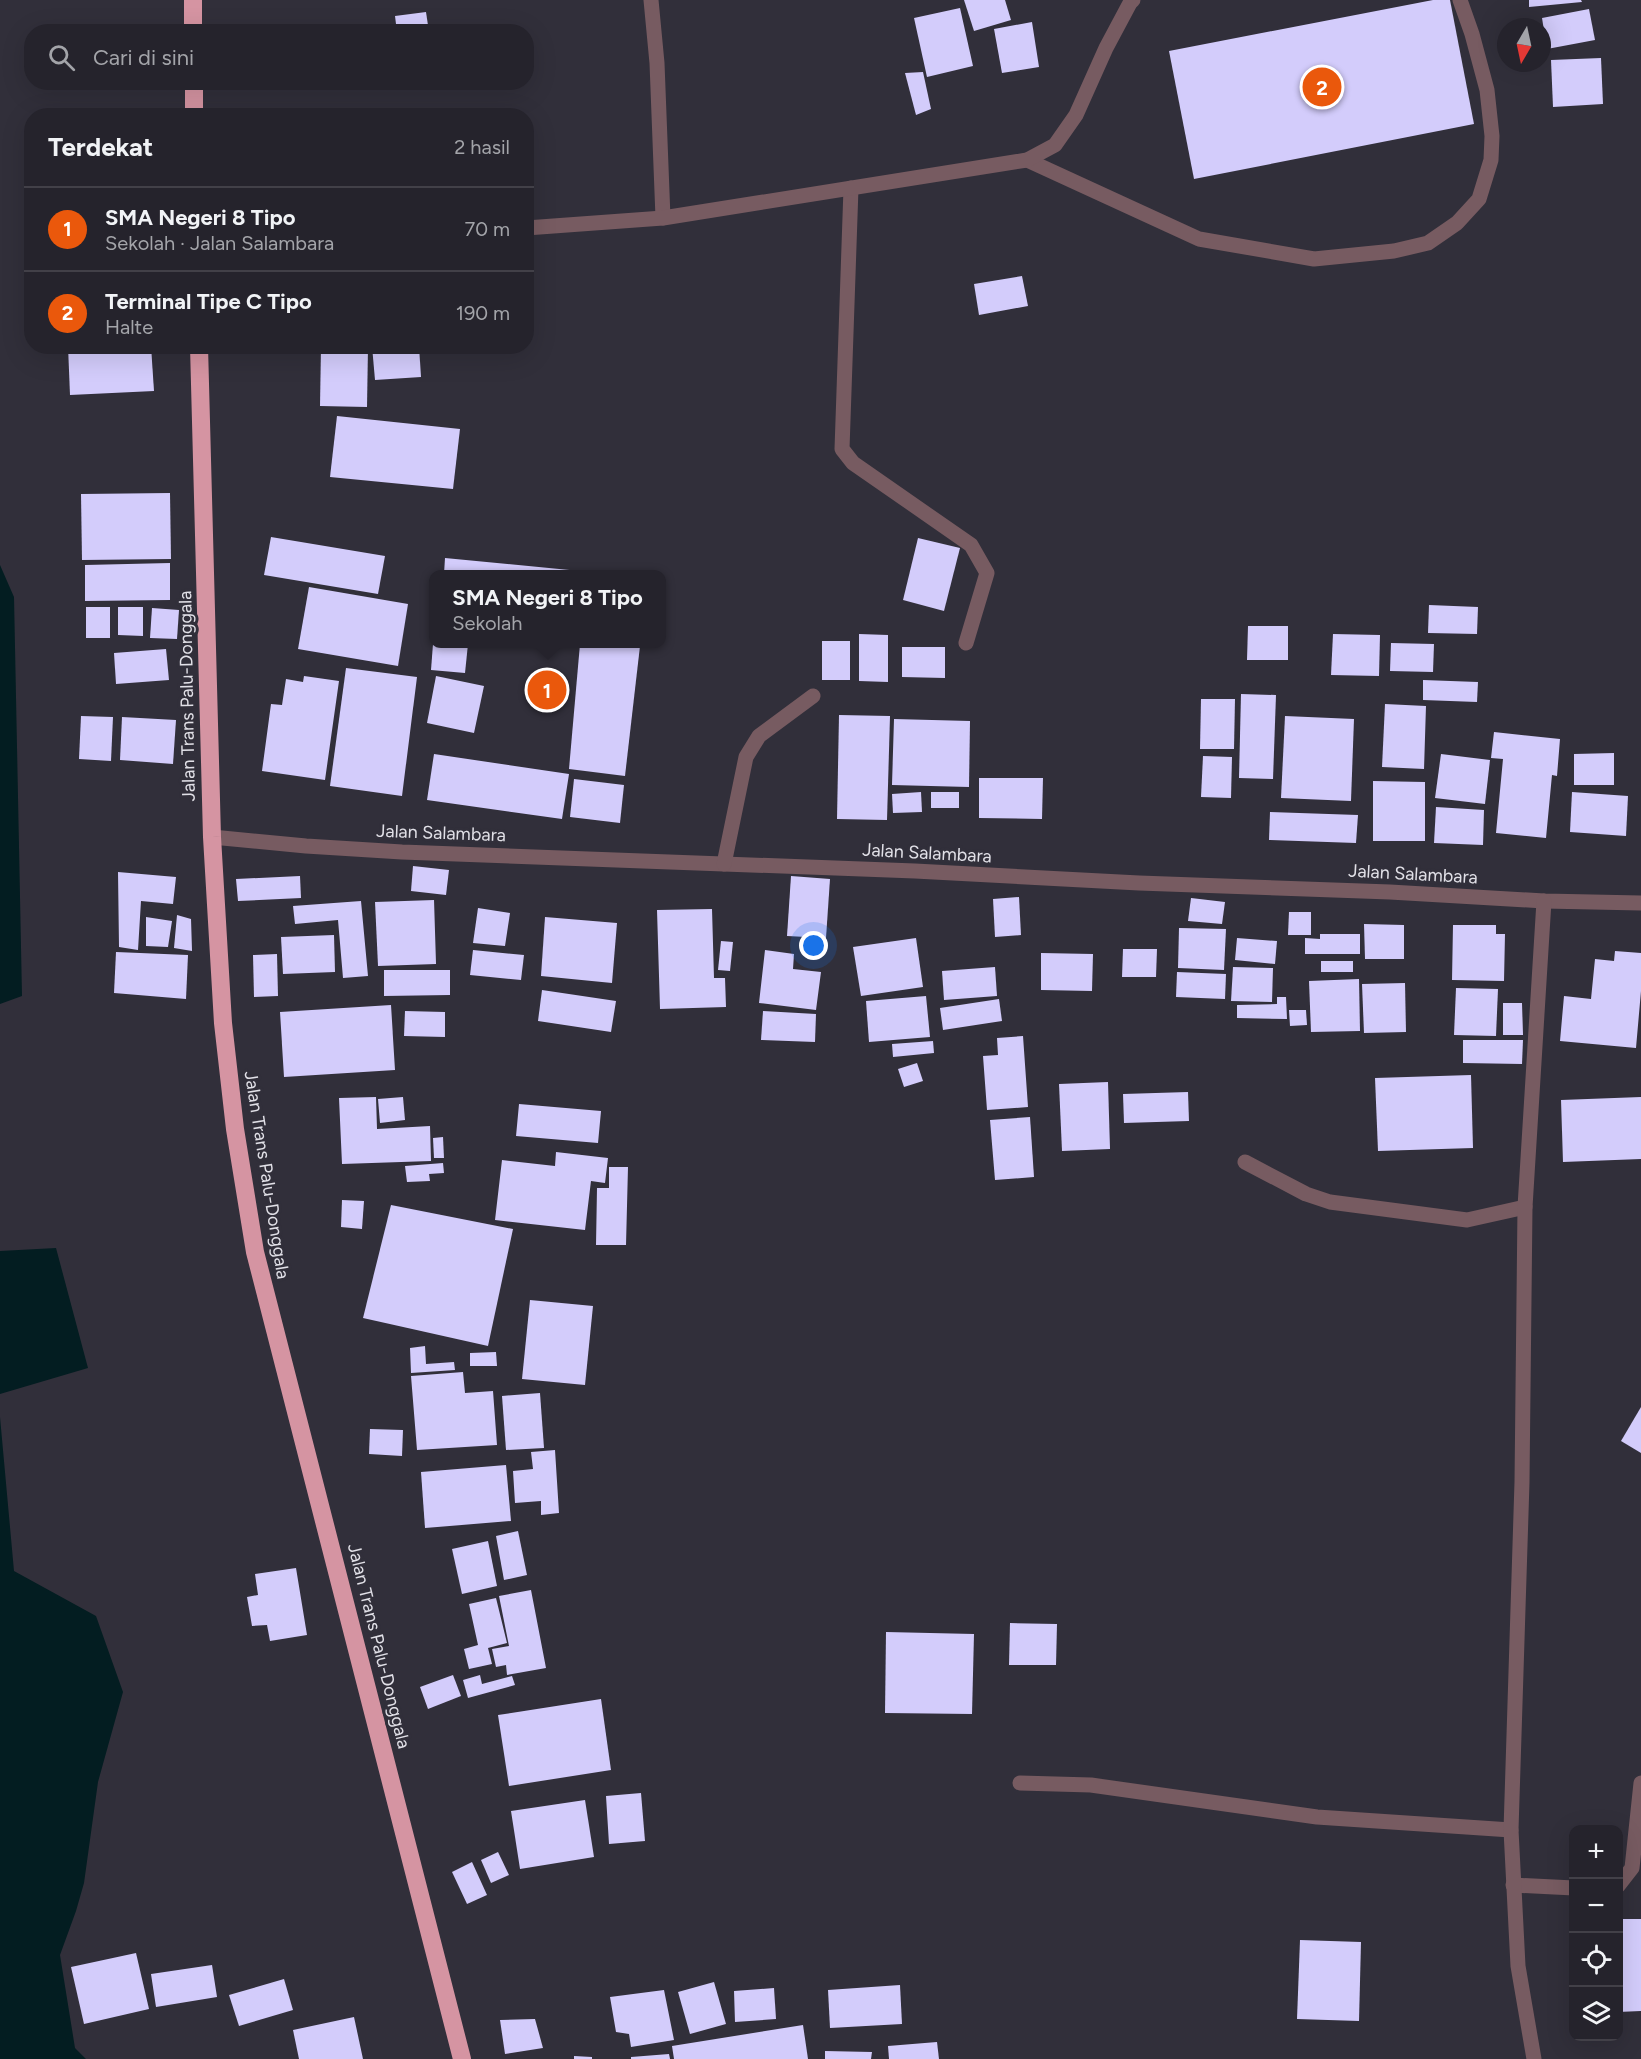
<!DOCTYPE html>
<html lang="id">
<head>
<meta charset="utf-8">
<style>
	body { margin:0; font-family:Figtree,sans-serif; background:#312f38; color:#f1f3f6 }
	.controls { position:absolute; right:18px; bottom:18px; display:grid; overflow:hidden; border-radius:12px; box-shadow:0 6px 24px #0002 }
	.controls button { width:54px; height:54px; display:grid; place-items:center; padding:0; border:0; border-bottom:2px solid #424048; background:#25232c; color:#f1f3f6; font:30px sans-serif }
	.compass { position:absolute; left:1497px; top:18px; width:54px; height:54px; border-radius:50%; background:#25232c; box-shadow:0 6px 24px #0002; rotate:189deg }
	.you { position:absolute; left:814px; top:946px; width:21px; height:21px; margin:-15px; border:4px solid #fff; border-radius:50%; background:#1a73e8; box-shadow:0 0 0 9px #1a73e833 }
	.badge { display:grid; place-items:center; width:39px; height:39px; border-radius:50%; background:#ea580c; color:#fff; font-size:20px; font-weight:700 }
	.pin { position:absolute; translate:-50% -50%; border:3px solid #fff; box-shadow:0 2px 6px #0006 }
	.popup { position:absolute; left:429px; top:570px; width:237px; height:78px; box-sizing:border-box; display:grid; place-content:center; border-radius:12px; background:#25232c; filter:drop-shadow(0 2px 4px #0005); font-size:20px; white-space:nowrap; color:#a3a4a9 }
	.popup b { font-size:22px; color:#f1f3f6 }
	.popup::after { content:''; position:absolute; left:50%; top:100%; margin-left:-12px; border:12px solid transparent; border-top-color:#25232c }
	.list { margin:0; padding:0; list-style:none }
	h2 { display:flex; justify-content:space-between; align-items:center; height:78px; margin:0; padding:0 24px; font-size:26px }
	h2 small { font-size:20px; font-weight:400; color:#a3a4a9 }
	.list li { display:grid; grid-template-columns:39px 1fr auto; gap:18px; align-items:center; box-sizing:border-box; height:84px; padding:0 24px; border-top:2px solid #424048 }
	.list b { display:block; font-size:22px; white-space:nowrap }
	.list p { margin:0; font-size:20px; white-space:nowrap; color:#a3a4a9 }
	.list em { font-size:20px; font-style:normal; color:#a3a4a9 }
	.icon { flex:none; width:33px; height:33px; fill:none; stroke:currentColor; stroke-width:2; stroke-linecap:round; stroke-linejoin:round }
	.map { position:relative; flex:none; width:1641px; height:2059px; overflow:hidden }
	.search { position:absolute; background:#25232c; box-shadow:0 6px 24px #0002; left:24px; top:24px; width:510px; height:66px; display:flex; align-items:center; gap:15px; box-sizing:border-box; padding:0 21px; border-radius:24px; color:#a3a4a9; font-size:22px }
	.panel { position:absolute; background:#25232c; box-shadow:0 6px 24px #0002; left:24px; top:108px; width:510px; height:246px; border-radius:24px }
	.map>svg:first-child { display:block }
</style>
</head>
<body>
<div class="map">
<svg width="1641" height="2059" viewBox="0 0 1641 2059">
	<rect width="100%" height="100%" fill="#312f3a"/>
	<!-- water -->
	<g fill="#031d21">
		<polygon points="0,565 14,597 22,996 0,1004"/>
		<polygon points="56,1248 88,1368 0,1394 0,1251"/>
		<polygon points="0,1417 14,1571 96,1616 123,1692 98,1782 84,1883 76,1911 60,1955 75,2048 86,2059 0,2059"/>
	</g>
	<!-- building -->
	<g fill="#d3ccfb">
		<polygon points="964,0 1005,0 1011,20 974,31"/>
		<polygon points="1433,0 1450,0 1474,124 1194,179 1169,51"/>
		<polygon points="1529,0 1581,0 1582,2 1529,7"/>
		<polygon points="960,8 973,66 927,77 914,18"/>
		<polygon points="1589,9 1595,40 1547,49 1542,18"/>
		<polygon points="426,12 429,32 397,32 395,16"/>
		<polygon points="1032,22 1039,67 1002,73 994,29"/>
		<polygon points="1601,58 1603,104 1553,107 1551,60"/>
		<polygon points="923,72 931,109 916,115 905,73"/>
		<polygon points="394,110 395,116 302,116 302,113"/>
		<polygon points="1022,276 1028,306 979,315 974,284"/>
		<polygon points="68,346 151,346 154,391 70,395"/>
		<polygon points="321,346 368,347 367,407 320,406"/>
		<polygon points="372,346 419,346 421,377 375,380"/>
		<polygon points="337,416 460,429 453,489 330,477"/>
		<polygon points="170,493 171,559 82,560 81,494"/>
		<polygon points="271,537 385,556 378,594 264,575"/>
		<polygon points="918,538 960,548 944,611 903,600"/>
		<polygon points="445,558 590,572 590,574 444,574"/>
		<polygon points="170,563 170,600 85,601 85,565"/>
		<polygon points="607,570 623,573 623,574 607,574"/>
		<polygon points="309,587 408,604 398,666 298,649"/>
		<polygon points="1429,605 1478,607 1477,634 1428,633"/>
		<rect x="86" y="607" width="24" height="31"/>
		<polygon points="118,607 143,607 143,636 118,635"/>
		<polygon points="152,608 179,610 177,639 150,638"/>
		<polygon points="1248,626 1288,626 1288,660 1247,660"/>
		<polygon points="859,634 888,635 888,682 859,681"/>
		<polygon points="1333,634 1380,635 1379,676 1331,675"/>
		<rect x="822" y="641" width="28" height="39"/>
		<polygon points="1391,643 1434,644 1433,672 1390,671"/>
		<polygon points="433,644 468,644 465,673 431,670"/>
		<polygon points="580,644 616,644 640,646 625,776 569,769"/>
		<polygon points="902,647 945,647 945,678 902,677"/>
		<polygon points="166,649 169,680 116,684 114,653"/>
		<polygon points="346,668 417,677 402,796 330,786"/>
		<polygon points="304,676 339,681 325,780 262,771 271,704 282,705 286,679 303,682"/>
		<polygon points="436,676 484,686 474,733 427,723"/>
		<polygon points="1423,680 1478,682 1477,702 1423,700"/>
		<polygon points="1241,694 1276,695 1273,779 1239,778"/>
		<polygon points="1201,699 1235,699 1234,749 1200,749"/>
		<polygon points="1385,704 1426,706 1424,769 1382,767"/>
		<polygon points="839,715 890,716 887,820 837,819"/>
		<polygon points="81,716 113,717 111,761 79,759"/>
		<polygon points="1285,716 1354,719 1351,801 1281,798"/>
		<polygon points="122,717 176,720 173,764 120,760"/>
		<polygon points="894,719 970,721 969,787 892,785"/>
		<polygon points="1494,732 1560,739 1557,776 1552,775 1546,838 1496,833 1503,759 1491,758"/>
		<polygon points="1614,753 1614,785 1574,785 1574,754"/>
		<polygon points="434,754 569,774 562,819 427,800"/>
		<polygon points="1441,754 1490,760 1485,804 1435,798"/>
		<polygon points="1203,756 1232,757 1231,798 1201,797"/>
		<polygon points="979,778 1043,778 1042,819 979,818"/>
		<polygon points="574,779 624,785 620,823 570,817"/>
		<polygon points="1373,781 1425,782 1425,841 1373,841"/>
		<polygon points="921,792 922,812 893,813 892,794"/>
		<rect x="931" y="792" width="28" height="16"/>
		<polygon points="1572,792 1628,796 1626,836 1570,832"/>
		<polygon points="1436,807 1484,810 1483,845 1434,843"/>
		<polygon points="1270,812 1358,815 1356,843 1269,840"/>
		<polygon points="413,866 449,870 446,895 411,891"/>
		<polygon points="118,872 176,877 173,904 141,901 138,950 119,947"/>
		<polygon points="300,876 301,898 238,901 236,879"/>
		<polygon points="791,876 830,879 826,938 787,936"/>
		<polygon points="1019,897 1021,935 995,937 993,899"/>
		<polygon points="1191,898 1225,902 1222,924 1188,921"/>
		<polygon points="434,900 436,964 378,966 375,902"/>
		<polygon points="361,901 368,976 343,978 338,920 295,924 293,906"/>
		<polygon points="478,908 510,913 505,946 473,943"/>
		<polygon points="712,909 714,978 725,978 726,1007 660,1009 657,910"/>
		<polygon points="1289,912 1311,912 1311,935 1288,935"/>
		<polygon points="177,915 191,919 192,951 174,948"/>
		<polygon points="146,917 172,921 168,947 146,946"/>
		<polygon points="545,917 617,923 612,983 541,976"/>
		<polygon points="1364,924 1404,925 1404,959 1365,959"/>
		<polygon points="1453,925 1496,925 1496,934 1505,934 1504,981 1452,980"/>
		<polygon points="1179,928 1226,929 1224,970 1178,968"/>
		<polygon points="1320,934 1360,934 1360,954 1305,954 1305,938 1320,939"/>
		<polygon points="334,935 335,972 283,974 281,937"/>
		<polygon points="916,938 923,987 861,996 853,947"/>
		<polygon points="1237,938 1277,941 1275,964 1235,960"/>
		<polygon points="721,941 733,942 730,971 718,970"/>
		<polygon points="1123,949 1157,949 1156,977 1122,977"/>
		<polygon points="473,950 524,955 521,980 470,975"/>
		<polygon points="765,950 794,954 793,969 821,972 816,1010 759,1003"/>
		<polygon points="1615,951 1641,953 1641,991 1636,1048 1560,1041 1564,996 1591,999 1595,959 1614,961"/>
		<polygon points="116,952 188,955 186,999 114,993"/>
		<polygon points="1041,953 1093,954 1092,991 1041,990"/>
		<polygon points="277,954 278,996 254,997 253,955"/>
		<rect x="1321" y="961" width="32" height="11"/>
		<polygon points="995,967 997,996 944,1000 942,971"/>
		<polygon points="1233,967 1273,968 1272,1002 1231,1001"/>
		<polygon points="384,970 450,970 450,995 384,996"/>
		<polygon points="1177,972 1226,974 1225,999 1176,997"/>
		<polygon points="1359,979 1360,1031 1311,1032 1309,981"/>
		<polygon points="1405,983 1406,1032 1364,1033 1362,984"/>
		<polygon points="1456,988 1498,989 1496,1036 1454,1035"/>
		<polygon points="542,990 616,1001 611,1032 538,1021"/>
		<polygon points="926,996 930,1037 869,1042 866,1001"/>
		<polygon points="1277,997 1286,997 1287,1019 1237,1018 1237,1005 1277,1004"/>
		<polygon points="999,999 1002,1021 943,1030 940,1008"/>
		<polygon points="1503,1003 1522,1003 1523,1035 1503,1035"/>
		<polygon points="391,1005 395,1070 284,1077 280,1012"/>
		<polygon points="1289,1010 1306,1010 1307,1025 1290,1026"/>
		<polygon points="405,1011 445,1012 445,1037 404,1036"/>
		<polygon points="763,1011 816,1014 815,1042 761,1040"/>
		<polygon points="1023,1036 1028,1107 987,1110 983,1056 998,1055 997,1038"/>
		<polygon points="1463,1040 1523,1040 1522,1064 1463,1063"/>
		<polygon points="933,1041 934,1053 893,1057 892,1044"/>
		<polygon points="917,1063 923,1081 904,1087 898,1069"/>
		<polygon points="1471,1075 1473,1148 1378,1151 1375,1078"/>
		<polygon points="1108,1082 1110,1149 1062,1151 1059,1084"/>
		<polygon points="1188,1092 1189,1121 1124,1123 1123,1094"/>
		<polygon points="376,1097 377,1129 430,1126 431,1161 342,1164 339,1098"/>
		<polygon points="403,1097 405,1120 380,1123 378,1099"/>
		<polygon points="1641,1097 1641,1159 1563,1162 1561,1100"/>
		<polygon points="519,1104 601,1111 598,1143 516,1136"/>
		<polygon points="1030,1117 1034,1177 995,1180 990,1120"/>
		<polygon points="443,1137 444,1158 434,1158 433,1138"/>
		<polygon points="556,1152 608,1158 605,1183 591,1181 585,1230 495,1220 502,1160 555,1166"/>
		<polygon points="443,1163 444,1173 429,1174 430,1181 407,1182 405,1166"/>
		<polygon points="609,1167 628,1167 626,1245 596,1245 597,1188 609,1188"/>
		<polygon points="342,1200 364,1201 362,1229 341,1227"/>
		<polygon points="391,1205 513,1229 488,1346 363,1318"/>
		<polygon points="530,1300 593,1306 585,1385 522,1379"/>
		<polygon points="425,1346 426,1364 454,1362 455,1370 411,1373 410,1348"/>
		<polygon points="496,1352 497,1366 470,1366 470,1353"/>
		<polygon points="463,1372 465,1393 493,1391 497,1445 417,1450 411,1376"/>
		<polygon points="540,1393 544,1448 506,1450 502,1396"/>
		<polygon points="1641,1407 1641,1453 1621,1441"/>
		<polygon points="370,1429 403,1430 402,1456 369,1454"/>
		<polygon points="555,1450 559,1513 541,1515 541,1501 515,1503 513,1471 533,1469 531,1452"/>
		<polygon points="506,1465 511,1521 425,1528 421,1472"/>
		<polygon points="518,1531 527,1575 504,1580 496,1536"/>
		<polygon points="488,1541 497,1586 462,1594 452,1549"/>
		<polygon points="296,1568 307,1635 270,1641 267,1625 252,1626 247,1597 258,1595 255,1574"/>
		<polygon points="531,1590 546,1668 507,1675 506,1665 496,1667 492,1649 509,1646 499,1596"/>
		<polygon points="496,1598 507,1643 488,1648 492,1664 469,1669 464,1649 478,1645 469,1604"/>
		<polygon points="1010,1623 1057,1624 1056,1665 1009,1665"/>
		<polygon points="886,1632 974,1634 972,1714 885,1713"/>
		<polygon points="453,1675 461,1696 428,1709 420,1687"/>
		<polygon points="480,1675 482,1684 512,1676 515,1685 468,1698 463,1680"/>
		<polygon points="601,1699 611,1770 509,1786 498,1715"/>
		<polygon points="641,1793 645,1841 609,1844 606,1796"/>
		<polygon points="585,1800 594,1857 520,1869 511,1811"/>
		<polygon points="498,1852 509,1875 491,1883 481,1860"/>
		<polygon points="472,1862 487,1895 467,1904 452,1872"/>
		<polygon points="1618,1919 1641,1919 1641,2011 1618,2012"/>
		<polygon points="1300,1940 1361,1942 1359,2021 1297,2019"/>
		<polygon points="136,1953 149,2009 84,2024 71,1967"/>
		<polygon points="212,1965 217,1997 156,2007 151,1974"/>
		<polygon points="284,1979 293,2010 239,2026 229,1995"/>
		<polygon points="714,1982 726,2024 690,2034 678,1992"/>
		<polygon points="900,1985 902,2024 830,2028 828,1990"/>
		<polygon points="774,1988 776,2019 735,2022 734,1991"/>
		<polygon points="664,1990 674,2040 631,2047 629,2034 616,2032 610,1997"/>
		<polygon points="354,2017 363,2059 299,2059 293,2030"/>
		<polygon points="535,2019 543,2048 505,2054 500,2020"/>
		<polygon points="803,2025 808,2059 674,2059 672,2046"/>
		<polygon points="937,2042 939,2059 889,2059 888,2046"/>
		<polygon points="825,2051 872,2052 871,2059 825,2059"/>
		<polygon points="669,2054 670,2059 631,2059 631,2057"/>
		<polygon points="574,2056 592,2057 592,2059 574,2059"/>
	</g>
	<g fill="none" stroke-linecap="round" stroke-linejoin="round">
		<!-- minor -->
		<g stroke="#775b61" stroke-width="15">
			<polyline points="651,0 657,63 663,218"/>
			<polyline points="1027,160 1199,239 1314,259 1394,251 1428,243 1457,223 1479,199 1491,160 1492,136 1487,90 1472,34 1460,0"/>
			<polyline points="851,188 842,449 853,463 971,545 987,573 966,643"/>
			<polyline points="526,228 663,218 1027,160 1055,145 1076,115 1106,48 1130,3 1133,0"/>
			<polyline points="212,837 306,846 402,852 915,871 1139,883 1390,892 1544,901 1641,903"/>
			<polyline points="724,864 746,757 759,736 813,696"/>
			<polyline points="1245,1162 1306,1194 1330,1202 1467,1220 1525,1207"/>
			<polyline points="1020,1783 1091,1785 1317,1817 1511,1830"/>
			<polyline points="1513,1885 1574,1888"/>
			<polyline points="1618,1886 1632,1868 1641,1783"/>
			<polyline points="1534,2059 1518,1966 1511,1830 1522,1482 1525,1207 1544,901"/>
		</g>
		<!-- highway -->
		<g stroke="#d594a2" stroke-width="18">
			<polyline points="193,0 193,32"/>
			<polyline points="194,82 194,116"/>
			<polyline points="199,346 212,837 223,1023 235,1129 255,1252 462,2059"/>
		</g>
	</g>
	<g text-anchor="middle" dominant-baseline="central" stroke-width="6" stroke-linejoin="round" paint-order="stroke">
		<!-- street labels -->
		<g font-size="18" fill="#e1e0e7" stroke="#312f3a">
			<text transform="translate(187 696) rotate(-91)">Jalan Trans Palu-Donggala</text>
			<text transform="translate(441 833) rotate(2)">Jalan Salambara</text>
			<text transform="translate(927 853) rotate(3)">Jalan Salambara</text>
			<text transform="translate(1413 874) rotate(3)">Jalan Salambara</text>
			<text transform="translate(267 1175) rotate(81)">Jalan Trans Palu-Donggala</text>
			<text transform="translate(379 1646) rotate(76)">Jalan Trans Palu-Donggala</text>
		</g>
	</g>
</svg>
<div class="controls">
<button>+</button>
<button>−</button>
<button><svg class="icon" aria-label="locate" viewBox="0 0 24 24"><circle cx="12" cy="12" r="6"/><path d="M12 2v4M12 18v4M2 12h4M18 12h4"/></svg></button>
<button><svg class="icon" aria-label="layers" viewBox="0 0 24 24"><path d="M12 4l9 5-9 5-9-5zM3 14l9 5 9-5"/></svg></button>
</div>
<svg class="compass" viewBox="-18 -18 36 36"><path d="M0-13l5 13h-10z" fill="#e53935"/><path d="M0 13l5-13h-10z" fill="#a3a4a9"/></svg>
<div class="you"></div>
<div class="pin badge" style="left:547px;top:690px">1</div>
<div class="popup"><b>SMA Negeri 8 Tipo</b>Sekolah</div>
<div class="pin badge" style="left:1322px;top:87px">2</div>
<div class="search"><svg class="icon" aria-label="search" viewBox="0 0 24 24"><circle cx="10" cy="10" r="6"/><path d="M15 15l6 6"/></svg>Cari di sini</div>
<section class="panel">
<h2>Terdekat<small>2 hasil</small></h2>
<ul class="list">
<li><span class="badge">1</span><div><b>SMA Negeri 8 Tipo</b><p>Sekolah · Jalan Salambara</p></div><em>70 m</em></li>
<li><span class="badge">2</span><div><b>Terminal Tipe C Tipo</b><p>Halte</p></div><em>190 m</em></li>
</ul>
</section>
</div>
</body>
</html>
